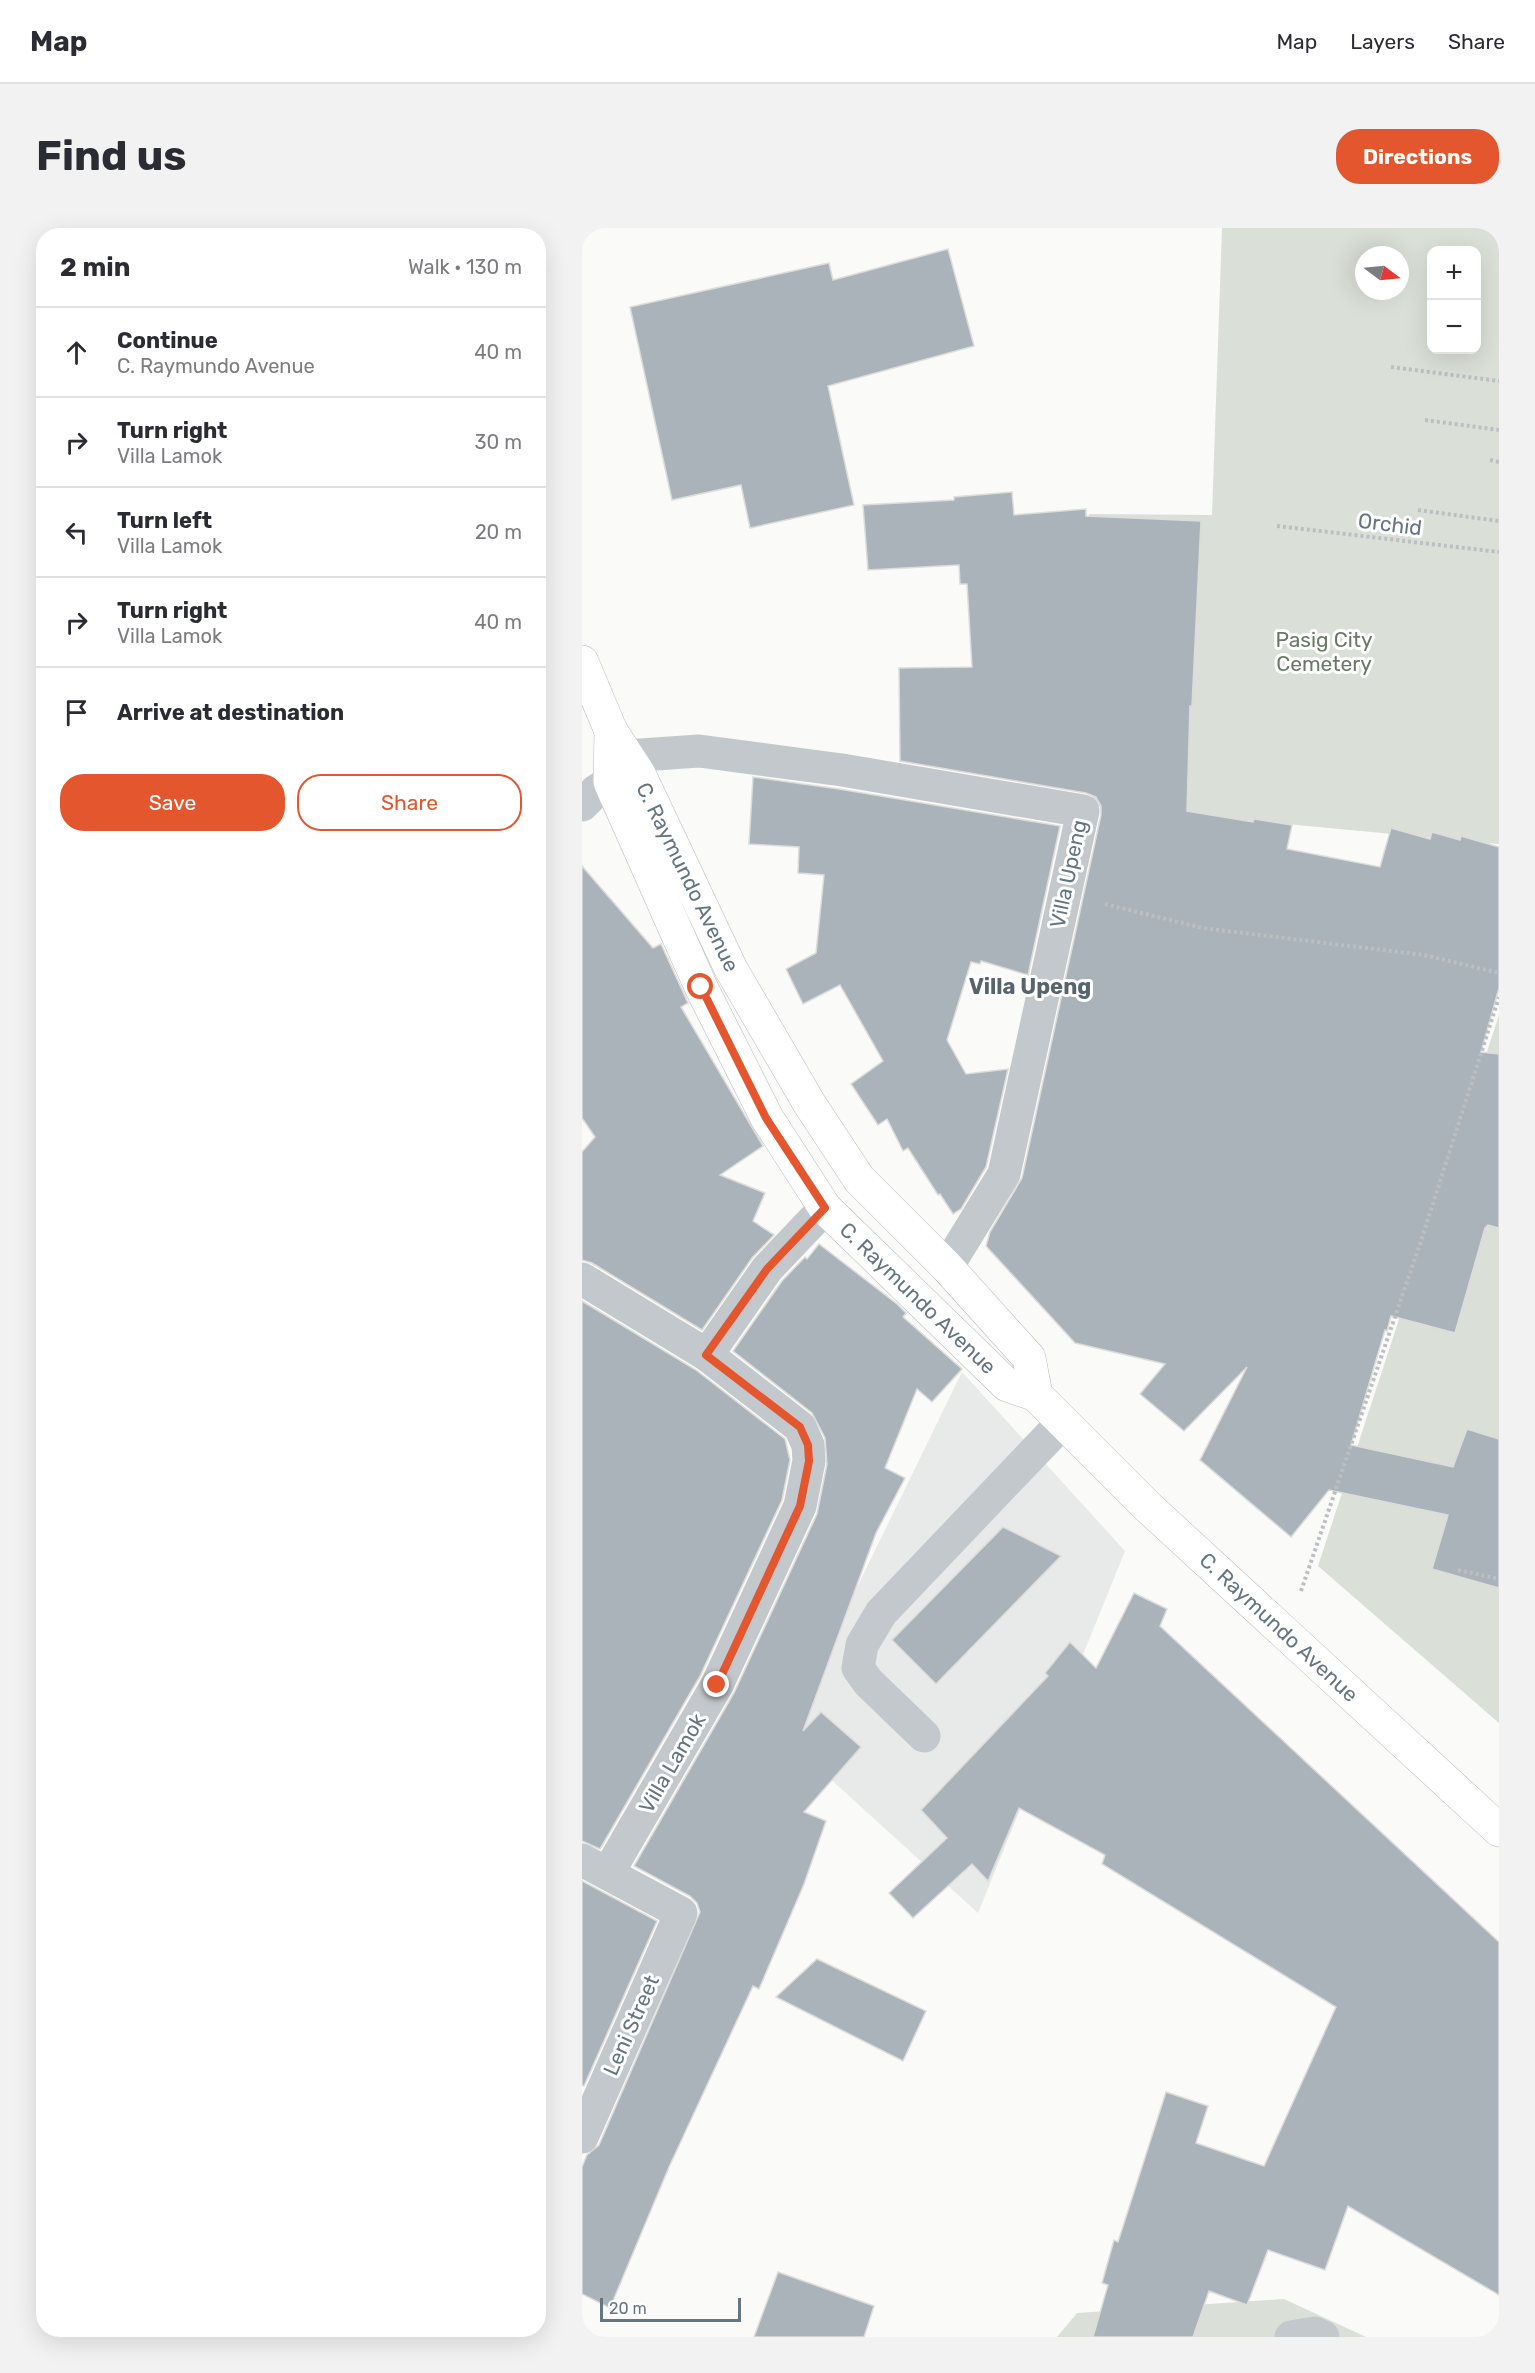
<!DOCTYPE html>
<html lang="en">
<head>
<meta charset="utf-8">
<style>
	body { margin:0; font-family:Rubik,sans-serif; background:#f2f2f3; color:#2b2b33 }
	.controls { position:absolute; right:18px; top:18px; display:grid; overflow:hidden; border-radius:12px; box-shadow:0 6px 24px #0002 }
	.controls button { width:54px; height:54px; display:grid; place-items:center; padding:0; border:0; border-bottom:2px solid #e1e1e2; background:#fff; color:#2b2b33; font:30px sans-serif }
	.compass { position:absolute; left:773px; top:18px; width:54px; height:54px; border-radius:50%; background:#fff; box-shadow:0 6px 24px #0002; rotate:106deg }
	.scale { position:absolute; left:18px; bottom:15px; width:141px; box-sizing:border-box; padding-left:6px; border:3px solid #657683; border-top:0; font-size:16px; line-height:21px; white-space:nowrap; color:#657683; -webkit-text-stroke:4px #fff; paint-order:stroke }
	.stop { position:absolute; width:18px; height:18px; margin:-14px; border:4px solid #e4572e; border-radius:50%; background:#fff }
	.stop.end { background:#e4572e; border-color:#fff; box-shadow:0 2px 6px #0008 }
	.list { margin:0; padding:0; list-style:none }
	h2 { display:flex; justify-content:space-between; align-items:center; height:78px; margin:0; padding:0 24px; font-size:26px }
	h2 small { font-size:20px; font-weight:400; color:#7c7c81 }
	.list li { display:grid; grid-template-columns:39px 1fr auto; gap:18px; align-items:center; box-sizing:border-box; height:90px; padding:0 24px; border-top:2px solid #e1e1e2 }
	.list b { display:block; font-size:22px; white-space:nowrap }
	.list p { margin:0; font-size:20px; white-space:nowrap; color:#7c7c81 }
	.list em { font-size:20px; font-style:normal; color:#7c7c81 }
	.actions { display:flex; gap:12px; padding:18px 24px }
	.actions a { flex:1; padding:14px 0; border:2px solid #e4572e; border-radius:24px; text-align:center; font-size:21px; color:#e4572e }
	.actions .main { background:#e4572e; color:#fff }
	.icon { flex:none; width:33px; height:33px; fill:none; stroke:currentColor; stroke-width:2; stroke-linecap:round; stroke-linejoin:round }
	.map { position:relative; flex:none; width:917px; height:2109px; overflow:hidden; border-radius:24px }
	header { display:flex; align-items:center; gap:36px; box-sizing:border-box; height:84px; padding:0 30px; background:#fff; border-bottom:2px solid #e1e1e2 }
	header strong { font-size:28px }
	nav { display:flex; gap:33px; margin-inline-start:auto; font-size:21px }
	.intro { display:flex; align-items:center; justify-content:space-between; box-sizing:border-box; height:144px; padding:0 36px }
	h1 { margin:0; font-size:42px }
	.button { padding:15px 27px; border-radius:24px; background:#e4572e; color:#fff; font-size:21px; font-weight:700 }
	main { display:flex; gap:36px; padding:0 36px }
	aside { flex:1; background:#fff; border-radius:24px; box-shadow:0 6px 24px #0002 }
	.map>svg:first-child { display:block }
</style>
</head>
<body>
<header>
<strong>Map</strong>
<nav><a>Map</a><a>Layers</a><a>Share</a></nav>
</header>
<div class="intro"><h1>Find us</h1><a class="button">Directions</a></div>
<main>
<aside>
<h2>2 min<small>Walk · 130 m</small></h2>
<ul class="list">
<li><svg class="icon" aria-label="ahead" viewBox="0 0 24 24"><path d="M12 20V5M6 11l6-6 6 6"/></svg><div><b>Continue</b><p>C. Raymundo Avenue</p></div><em>40 m</em></li>
<li><svg class="icon" aria-label="right" viewBox="0 0 24 24"><path d="M7 20v-9h11M14 6l5 5-5 5"/></svg><div><b>Turn right</b><p>Villa Lamok</p></div><em>30 m</em></li>
<li><svg class="icon" aria-label="left" viewBox="0 0 24 24"><path d="M17 20v-9H6M10 6l-5 5 5 5"/></svg><div><b>Turn left</b><p>Villa Lamok</p></div><em>20 m</em></li>
<li><svg class="icon" aria-label="right" viewBox="0 0 24 24"><path d="M7 20v-9h11M14 6l5 5-5 5"/></svg><div><b>Turn right</b><p>Villa Lamok</p></div><em>40 m</em></li>
<li><svg class="icon" aria-label="arrive" viewBox="0 0 24 24"><path d="M6 21V4h12l-3 4 3 4H6"/></svg><div><b>Arrive at destination</b></div></li>
</ul>
<div class="actions"><a class="main">Save</a><a>Share</a></div>
</aside>
<div class="map">
<svg width="917" height="2109" viewBox="0 0 917 2109">
	<rect width="100%" height="100%" fill="#fafaf8"/>
	<!-- built -->
	<polygon fill="#e8e9e9" points="380,1144 543,1323 396,1685 202,1509"/>
	<!-- green -->
	<g fill="#dadfd7" fill-rule="evenodd">
		<path d="M 640,0 L 917,0 L 917,616 L 510,578 L 507,286 L 630,287 ZM 850,22 L 894,22 L 894,122 L 850,122 ZM 782,27 L 818,27 L 818,63 L 782,63 Z"/>
		<polygon points="917,787 917,1495 736,1338"/>
		<polygon points="702,2071 784,2109 475,2109 495,2085"/>
	</g>
	<!-- building -->
	<g fill="#aab3b9" stroke="#dcdcda" stroke-width="1.5">
		<polygon points="366,21 392,118 246,158 272,277 168,300 159,257 90,272 48,79 247,35 251,52"/>
		<polygon points="430,264 432,287 504,281 504,288 619,293 610,478 608,478 605,583 671,594 672,591 710,597 705,621 798,639 809,600 848,611 850,604 878,612 879,608 917,619 917,760 899,824 917,826 917,1000 906,997 903,1000 873,1105 809,1088 805,1103 803,1102 769,1217 871,1239 885,1201 917,1211 917,1360 850,1341 866,1287 747,1262 709,1309 618,1232 665,1139 602,1203 558,1166 583,1136 493,1115 404,1018 408,1004 440,950 519,587 519,578 514,569 504,565 318,533 317,440 390,439 385,356 378,356 377,337 286,342 281,277 372,272 372,269"/>
		<polygon points="171,549 257,561 478,598 446,747 399,733 398,736 389,734 365,812 384,846 426,841 404,939 379,981 371,986 358,966 356,967 326,920 321,923 305,891 296,897 269,856 301,833 258,757 221,776 204,741 234,725 242,647 216,645 217,619 167,616"/>
		<polygon points="0,638 71,720 79,716 106,775 99,779 181,918 138,947 183,965 171,993 192,1007 170,1030 120,1102 10,1035 0,1032 0,924 13,909 0,890"/>
		<polygon points="237,1016 315,1076 324,1085 321,1089 380,1141 350,1174 335,1161 303,1240 323,1250 294,1305 221,1503 239,1484 279,1519 222,1584 244,1593 222,1656 177,1761 171,1758 87,1939 28,2080 0,2066 0,1939 5,1927 17,1917 118,1684 115,1675 108,1668 52,1638 152,1465 235,1286 245,1236 243,1210 230,1185 151,1123 200,1053 223,1029 225,1031"/>
		<polygon points="0,1073 114,1142 203,1211 208,1232 200,1272 118,1448 18,1621 0,1613"/>
		<polygon points="421,1299 479,1328 354,1456 310,1412"/>
		<polygon points="552,1365 585,1381 578,1398 917,1714 917,2067 766,1978 743,2042 686,2022 665,2077 627,2063 611,2109 511,2109 526,2057 520,2055 532,2012 536,2014 584,1864 626,1878 614,1915 682,1938 754,1779 520,1636 523,1627 437,1580 406,1653 390,1636 331,1690 307,1665 365,1610 339,1582 466,1448 463,1445 488,1414 514,1440"/>
		<polygon points="0,1653 75,1693 2,1858 0,1857"/>
		<polygon points="235,1731 344,1783 321,1833 194,1769"/>
		<polygon points="196,2044 292,2078 282,2109 172,2109"/>
	</g>
	<g fill="none" stroke-linecap="round" stroke-linejoin="round">
		<!-- major casing -->
		<g stroke="#b5babe" stroke-width="34">
			<g id="major">
				<polyline points="0,434 29,503 57,546 149,741 227,875 277,951 365,1039 447,1130 454,1167"/>
				<polyline points="29,503 28,554 119,759 185,890 243,980 425,1157 454,1167 566,1279 917,1602"/>
			</g>
		</g>
		<!-- path -->
		<g stroke="#bbbfc2" stroke-width="4" stroke-dasharray="3 3" stroke-linecap="butt">
			<polyline points="809,139 917,153"/>
			<polyline points="843,192 917,202"/>
			<polyline points="908,232 917,234"/>
			<polyline points="836,282 917,293"/>
			<polyline points="695,298 917,324"/>
			<polyline points="523,676 621,700 842,727 917,745"/>
			<polyline points="876,1342 917,1351"/>
			<polyline points="719,1363 839,1013 917,769"/>
		</g>
		<!-- minor -->
		<g stroke="#c3c8cc" stroke-width="33">
			<polyline points="45,528 117,523 260,542 501,583 422,946 365,1039"/>
			<polyline points="0,577 14,563 28,554"/>
			<polyline points="0,1051 125,1127 218,1199 226,1217 227,1233 218,1278 135,1457 26,1645"/>
			<polyline points="125,1127 185,1041 243,980"/>
			<polyline points="342,1508 286,1454 276,1440 280,1417 299,1385 480,1195"/>
			<polyline points="0,1632 99,1685 0,1909"/>
			<polyline points="709,2109 733,2105 741,2109"/>
		</g>
		<!-- major -->
		<use href="#major" stroke="#fff" stroke-width="33"/>
	</g>
	<g fill="none" stroke-linecap="round" stroke-linejoin="round">
		<!-- route -->
		<polyline stroke="#e4572e" stroke-width="8" points="119,759 184,890 243,980 185,1041 124,1127 218,1199 226,1217 227,1233 218,1278 135,1457"/>
	</g>
	<g text-anchor="middle" dominant-baseline="central" stroke-width="6" stroke-linejoin="round" paint-order="stroke">
		<!-- street labels -->
		<g font-size="21" fill="#657683" stroke="#fff">
			<text transform="translate(808 296) rotate(7)">Orchid</text>
			<text transform="translate(486 646) rotate(-78)">Villa Upeng</text>
			<text transform="translate(106 649) rotate(64)">C. Raymundo Avenue</text>
			<text transform="translate(336 1070) rotate(44)">C. Raymundo Avenue</text>
			<text transform="translate(697 1399) rotate(43)">C. Raymundo Avenue</text>
			<text transform="translate(90 1535) rotate(-60)">Villa Lamok</text>
			<text transform="translate(49 1797) rotate(-66)">Leni Street</text>
		</g>
		<!-- park labels -->
		<g font-size="21" fill="#687a64" stroke="#fff">
			<text x="742" y="411">Pasig City<tspan x="742" dy="24">Cemetery</tspan></text>
		</g>
		<!-- neighbourhood labels -->
		<g font-size="22" font-weight="bold" fill="#57646e" stroke="#fff">
			<text x="448" y="758">Villa Upeng</text>
		</g>
	</g>
</svg>
<div class="controls">
<button>+</button>
<button>−</button>
</div>
<svg class="compass" viewBox="-18 -18 36 36"><path d="M0-13l5 13h-10z" fill="#e53935"/><path d="M0 13l5-13h-10z" fill="#7c7c81"/></svg>
<div class="scale">20 m</div>
<div class="stop" style="left:119px;top:759px"></div>
<div class="stop end" style="left:135px;top:1457px"></div>
</div>
</main>
</body>
</html>
